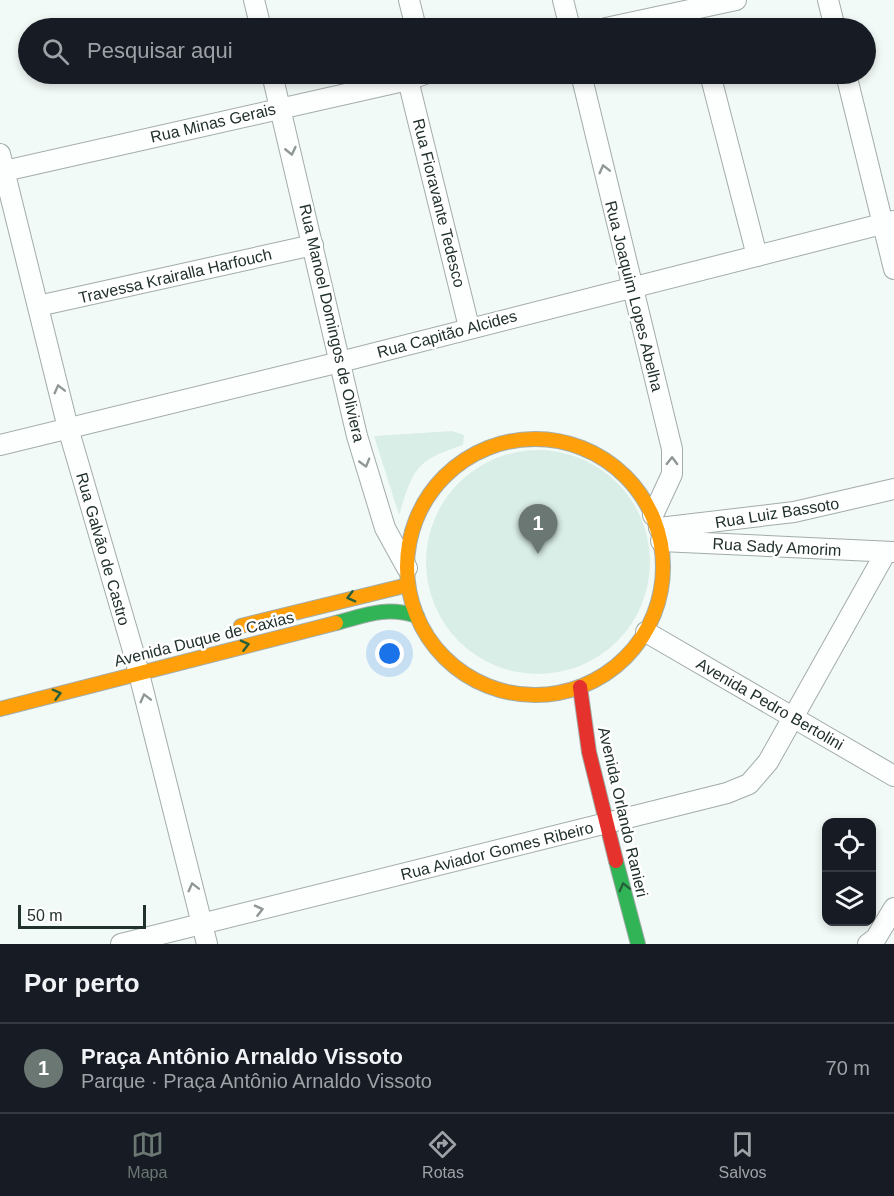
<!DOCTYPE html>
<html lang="pt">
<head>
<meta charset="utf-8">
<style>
	body { margin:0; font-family:Helvetica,sans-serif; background:#242831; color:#f1f3f6 }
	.controls { position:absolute; right:18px; bottom:18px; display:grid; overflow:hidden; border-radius:12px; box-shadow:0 3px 9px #0003 }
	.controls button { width:54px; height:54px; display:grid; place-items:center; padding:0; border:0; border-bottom:2px solid #363941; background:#171b24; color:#f1f3f6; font:30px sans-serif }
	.scale { position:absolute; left:18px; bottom:15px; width:128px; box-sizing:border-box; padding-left:6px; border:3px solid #21312b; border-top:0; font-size:16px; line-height:21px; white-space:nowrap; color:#21312b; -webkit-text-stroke:4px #fff; paint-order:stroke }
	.you { position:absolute; left:390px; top:654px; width:21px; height:21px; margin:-15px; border:4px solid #fff; border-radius:50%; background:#1a73e8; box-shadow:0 0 0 9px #1a73e833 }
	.badge { display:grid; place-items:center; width:39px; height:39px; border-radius:50%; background:#6a7772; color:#fff; font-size:20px; font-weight:700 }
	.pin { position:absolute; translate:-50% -50px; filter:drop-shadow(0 2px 3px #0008) }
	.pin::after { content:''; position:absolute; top:32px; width:21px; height:18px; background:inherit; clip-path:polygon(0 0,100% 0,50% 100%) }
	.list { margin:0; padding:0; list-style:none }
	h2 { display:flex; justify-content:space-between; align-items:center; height:78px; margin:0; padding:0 24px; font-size:26px }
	h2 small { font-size:20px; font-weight:400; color:#9ea1a6 }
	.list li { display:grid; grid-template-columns:39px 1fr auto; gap:18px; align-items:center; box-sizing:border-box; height:90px; padding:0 24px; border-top:2px solid #363941 }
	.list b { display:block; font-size:22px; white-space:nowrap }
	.list p { margin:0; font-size:20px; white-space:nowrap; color:#9ea1a6 }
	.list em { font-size:20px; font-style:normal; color:#9ea1a6 }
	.icon { flex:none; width:33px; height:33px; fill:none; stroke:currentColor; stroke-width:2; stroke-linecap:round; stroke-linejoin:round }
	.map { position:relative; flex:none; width:894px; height:944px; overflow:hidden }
	.search { position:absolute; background:#171b24; box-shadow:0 3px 9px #0003; left:18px; right:18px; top:18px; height:66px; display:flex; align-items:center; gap:15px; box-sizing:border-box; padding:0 21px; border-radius:33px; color:#9ea1a6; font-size:22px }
	.sheet { height:168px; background:#171b24 }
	nav { display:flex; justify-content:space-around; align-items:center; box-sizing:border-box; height:84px; border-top:2px solid #363941; background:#171b24; font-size:16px; color:#9ea1a6 }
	nav a { display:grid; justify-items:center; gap:3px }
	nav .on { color:#6a7772 }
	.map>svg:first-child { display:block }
</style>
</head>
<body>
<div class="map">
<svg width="894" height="944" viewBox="0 0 894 944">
	<rect width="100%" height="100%" fill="#f2faf7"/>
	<!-- park -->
	<g fill="#d9eee6">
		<path d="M 452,431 L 464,435 L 463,445 C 415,461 414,468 399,515 L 374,436 Z"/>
		<circle cx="538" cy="562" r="112"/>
	</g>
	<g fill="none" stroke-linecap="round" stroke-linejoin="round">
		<!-- street casing -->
		<g stroke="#a2aca9" stroke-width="22">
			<g id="street">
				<polyline points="254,0 261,28"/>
				<polyline points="409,0 416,28"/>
				<polyline points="563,0 570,28"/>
				<polyline points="828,0 835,28"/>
				<polyline points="606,28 736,0"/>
				<polyline points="272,74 357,436 385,528 407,568"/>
				<polyline points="581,74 672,449 672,474 653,515"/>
				<polyline points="710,74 757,256"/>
				<polyline points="846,74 894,269"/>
				<polyline points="408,80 469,327"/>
				<polyline points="0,154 68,428 134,654 207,944"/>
				<polyline points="0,172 408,80 425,74"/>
				<polyline points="38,306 313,245"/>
				<polyline points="0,445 340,362 894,221"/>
				<polyline points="659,528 794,512 894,489"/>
				<polyline points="661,541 894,552"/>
				<polyline points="646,632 894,776"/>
				<polyline points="121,944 727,793 749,784 768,762 886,552"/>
				<polyline points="868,944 876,938 894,908"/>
			</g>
		</g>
		<!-- fast casing -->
		<g stroke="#a2aca9" stroke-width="16">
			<g id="fast">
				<path d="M 336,623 C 366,615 386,606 417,616"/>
				<polyline points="616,861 638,944"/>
			</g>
		</g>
		<!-- slow casing -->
		<g stroke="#a2aca9" stroke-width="16">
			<g id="slow">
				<circle cx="535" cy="567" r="128"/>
				<polyline points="241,626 408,585"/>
				<polyline points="0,709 336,623"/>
			</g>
		</g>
		<!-- jam casing -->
		<g stroke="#a2aca9" stroke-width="16">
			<polyline id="jam" points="580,687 589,752 616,861"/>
		</g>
		<!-- street -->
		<use href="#street" stroke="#fdfefe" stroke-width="20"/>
		<!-- fast -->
		<use href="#fast" stroke="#30b455" stroke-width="14"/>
		<!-- slow -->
		<use href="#slow" stroke="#ff9f0a" stroke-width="14"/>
		<!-- jam -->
		<use href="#jam" stroke="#e5322d" stroke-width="14"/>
	</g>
	<!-- one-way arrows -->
	<defs><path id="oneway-chevron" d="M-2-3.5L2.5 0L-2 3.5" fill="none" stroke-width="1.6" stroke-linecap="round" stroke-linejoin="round" transform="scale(1.5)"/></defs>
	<g stroke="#8f9894">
		<use href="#oneway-chevron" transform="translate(291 151) rotate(77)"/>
		<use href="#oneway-chevron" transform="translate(604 169) rotate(-104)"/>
		<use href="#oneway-chevron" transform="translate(59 389) rotate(-104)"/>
		<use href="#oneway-chevron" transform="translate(672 461) rotate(-89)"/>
		<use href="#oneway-chevron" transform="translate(365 463) rotate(74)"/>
		<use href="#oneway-chevron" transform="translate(145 698) rotate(-104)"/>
		<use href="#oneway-chevron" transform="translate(193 887) rotate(-104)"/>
		<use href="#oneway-chevron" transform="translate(259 910) rotate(-14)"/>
	</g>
	<g stroke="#265f3a">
		<use href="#oneway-chevron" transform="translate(351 597) rotate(165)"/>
		<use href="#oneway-chevron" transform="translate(245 645) rotate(-14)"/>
		<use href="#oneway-chevron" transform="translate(57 694) rotate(-15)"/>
		<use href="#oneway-chevron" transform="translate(624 887) rotate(-104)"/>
	</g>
	<g text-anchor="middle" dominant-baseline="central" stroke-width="5" stroke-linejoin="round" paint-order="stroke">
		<!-- street labels -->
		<g font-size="16" fill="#21312b" stroke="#fff">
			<text transform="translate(213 123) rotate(-13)">Rua Minas Gerais</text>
			<text transform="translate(439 203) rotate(76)">Rua Fioravante Tedesco</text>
			<text transform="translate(175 276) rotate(-13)">Travessa Krairalla Harfouch</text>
			<text transform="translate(634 296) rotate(76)">Rua Joaquim Lopes Abelha</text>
			<text transform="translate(332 323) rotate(77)">Rua Manoel Domingos de Oliviera</text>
			<text transform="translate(447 334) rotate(-15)">Rua Capitão Alcides</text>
			<text transform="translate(777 513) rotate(-9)">Rua Luiz Bassoto</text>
			<text transform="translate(777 547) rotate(3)">Rua Sady Amorim</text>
			<text transform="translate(103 549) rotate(74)">Rua Galvão de Castro</text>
			<text transform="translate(204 639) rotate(-14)">Avenida Duque de Caxias</text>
			<text transform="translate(770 704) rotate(30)">Avenida Pedro Bertolini</text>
			<text transform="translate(623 812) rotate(77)">Avenida Orlando Ranieri</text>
			<text transform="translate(497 851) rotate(-14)">Rua Aviador Gomes Ribeiro</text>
		</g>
	</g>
</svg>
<div class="controls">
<button><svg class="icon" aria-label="locate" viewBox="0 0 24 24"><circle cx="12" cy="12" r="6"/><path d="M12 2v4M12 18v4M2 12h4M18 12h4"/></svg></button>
<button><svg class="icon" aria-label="layers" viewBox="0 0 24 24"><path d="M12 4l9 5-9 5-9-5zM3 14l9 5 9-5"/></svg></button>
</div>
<div class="scale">50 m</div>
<div class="you"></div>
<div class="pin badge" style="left:538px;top:554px">1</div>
<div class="search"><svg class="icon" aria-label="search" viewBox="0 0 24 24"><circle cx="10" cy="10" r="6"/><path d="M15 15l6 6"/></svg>Pesquisar aqui</div>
</div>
<section class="sheet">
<h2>Por perto<small></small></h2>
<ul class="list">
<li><span class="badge">1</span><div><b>Praça Antônio Arnaldo Vissoto</b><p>Parque · Praça Antônio Arnaldo Vissoto</p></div><em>70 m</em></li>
</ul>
</section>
<nav>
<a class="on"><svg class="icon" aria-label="map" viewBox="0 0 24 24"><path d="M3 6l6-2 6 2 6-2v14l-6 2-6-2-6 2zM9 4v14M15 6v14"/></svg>Mapa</a>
<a><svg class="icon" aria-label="directions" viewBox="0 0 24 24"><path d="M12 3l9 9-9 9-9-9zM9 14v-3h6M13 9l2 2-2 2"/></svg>Rotas</a>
<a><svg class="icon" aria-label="saved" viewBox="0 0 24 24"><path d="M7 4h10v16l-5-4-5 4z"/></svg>Salvos</a>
</nav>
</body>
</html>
